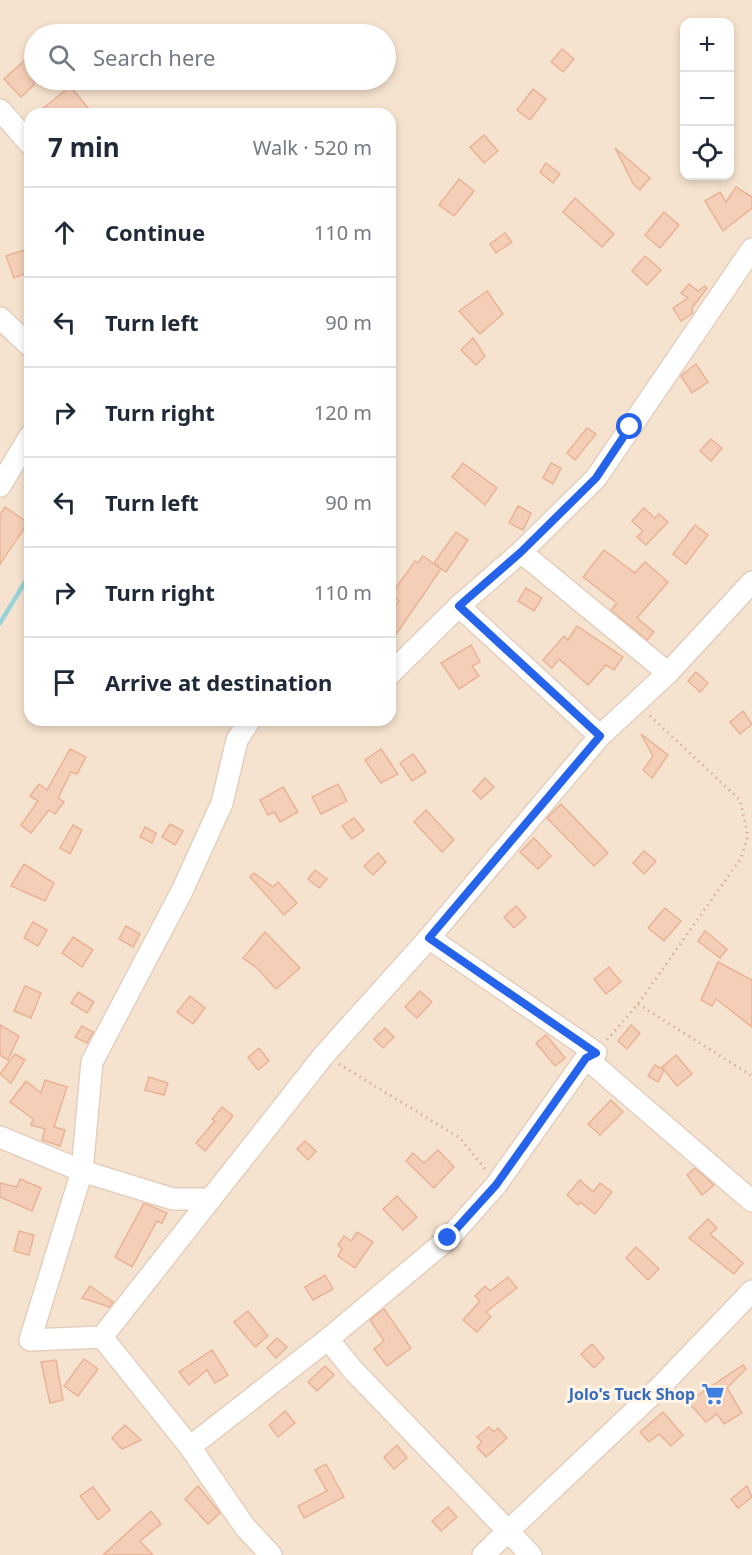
<!DOCTYPE html>
<html lang="en">
<head>
<meta charset="utf-8">
<style>
	body { margin:0; font-family:"Noto Sans",sans-serif; background:#f2f2f3; color:#1f2937 }
	.controls { position:absolute; right:18px; top:18px; display:grid; overflow:hidden; border-radius:12px; box-shadow:0 3px 9px #0003 }
	.controls button { width:54px; height:54px; display:grid; place-items:center; padding:0; border:0; border-bottom:2px solid #e0e1e3; background:#fff; color:#1f2937; font:30px sans-serif }
	.stop { position:absolute; width:18px; height:18px; margin:-14px; border:4px solid #2563eb; border-radius:50%; background:#fff }
	.stop.end { background:#2563eb; border-color:#fff; box-shadow:0 2px 6px #0008 }
	.list { margin:0; padding:0; list-style:none }
	h2 { display:flex; justify-content:space-between; align-items:center; height:78px; margin:0; padding:0 24px; font-size:26px }
	h2 small { font-size:20px; font-weight:400; color:#747a83 }
	.list li { display:grid; grid-template-columns:39px 1fr auto; gap:18px; align-items:center; box-sizing:border-box; height:90px; padding:0 24px; border-top:2px solid #e0e1e3 }
	.list b { display:block; font-size:22px; white-space:nowrap }
	.list em { font-size:20px; font-style:normal; color:#747a83 }
	.icon { flex:none; width:33px; height:33px; fill:none; stroke:currentColor; stroke-width:2; stroke-linecap:round; stroke-linejoin:round }
	.map { position:relative; flex:none; width:752px; height:1555px; overflow:hidden }
	.search { position:absolute; background:#fff; box-shadow:0 3px 9px #0003; left:24px; top:24px; width:372px; height:66px; display:flex; align-items:center; gap:15px; box-sizing:border-box; padding:0 21px; border-radius:33px; color:#747a83; font-size:22px }
	.panel { position:absolute; background:#fff; box-shadow:0 3px 9px #0003; left:24px; top:108px; width:372px; height:618px; border-radius:18px }
	.map>svg:first-child { display:block }
</style>
</head>
<body>
<div class="map">
<svg width="752" height="1555" viewBox="0 0 752 1555">
	<rect width="100%" height="100%" fill="#fef2e1"/>
	<!-- residential -->
	<path fill="#f6e3cf" fill-rule="evenodd" d="M 0,0 L 752,0 L 752,1555 L 0,1555 ZM 684,22 L 730,22 L 730,176 L 684,176 ZM 34,34 L 386,34 L 386,80 L 34,80 ZM 30,114 L 390,114 L 390,720 L 30,720 Z"/>
	<g fill="none" stroke-linecap="round" stroke-linejoin="round">
		<!-- stream -->
		<polyline stroke="#9ad2da" stroke-width="4.5" points="0,623 30,574"/>
	</g>
	<!-- building -->
	<g fill="#f5ceb7" stroke="#e8b396" stroke-width="1.5">
		<polygon points="562,49 574,59 563,72 551,62"/>
		<polygon points="34,52 34,85 21,97 4,79"/>
		<polygon points="70,86 93,114 36,114 51,102"/>
		<polygon points="533,89 546,99 530,120 517,110"/>
		<polygon points="484,135 498,151 484,163 470,147"/>
		<polygon points="615,148 650,178 640,190 634,185"/>
		<polygon points="546,163 560,174 553,183 540,172"/>
		<polygon points="459,179 474,191 454,216 439,205"/>
		<polygon points="736,187 752,197 752,208 723,231 705,201 720,192 726,202"/>
		<polygon points="575,198 614,234 602,247 563,212"/>
		<polygon points="664,212 679,225 660,248 645,235"/>
		<polygon points="505,233 512,242 496,253 490,244"/>
		<polygon points="30,248 30,272 14,278 6,256"/>
		<polygon points="645,256 661,270 647,285 632,271"/>
		<polygon points="689,284 698,291 705,286 707,288 692,308 693,313 681,321 673,308 688,298 681,293"/>
		<polygon points="487,291 503,314 480,334 459,311"/>
		<polygon points="473,338 485,356 476,365 461,350"/>
		<polygon points="696,364 708,382 692,393 681,376"/>
		<polygon points="587,428 596,434 575,460 567,453"/>
		<polygon points="711,439 722,448 711,461 700,451"/>
		<polygon points="463,463 497,488 485,505 452,477"/>
		<polygon points="551,463 561,468 553,484 543,478"/>
		<polygon points="518,506 531,513 523,530 509,523"/>
		<polygon points="5,507 28,523 0,564 0,515"/>
		<polygon points="644,508 655,518 659,514 668,522 646,545 637,537 643,531 632,521"/>
		<polygon points="695,525 708,535 686,564 673,554"/>
		<polygon points="456,532 468,540 446,572 434,563"/>
		<polygon points="604,550 635,573 645,562 668,582 637,618 654,632 647,640 611,610 617,603 583,577"/>
		<polygon points="423,556 441,569 390,643 390,613 399,601 391,595 415,561 418,563"/>
		<polygon points="526,588 542,598 534,611 518,601"/>
		<polygon points="577,626 623,657 614,670 606,665 588,685 559,659 552,668 543,660 564,636 568,640"/>
		<polygon points="471,645 480,662 472,666 479,676 459,689 441,663"/>
		<polygon points="696,672 708,683 700,692 688,681"/>
		<polygon points="743,711 752,724 740,734 730,722"/>
		<polygon points="641,734 668,755 652,778 643,770 653,756"/>
		<polygon points="70,749 86,757 77,774 71,772 58,798 64,802 55,814 49,810 31,833 21,825 38,801 30,796 39,784 47,790"/>
		<polygon points="381,749 398,774 381,783 365,760"/>
		<polygon points="413,754 426,772 412,781 400,763"/>
		<polygon points="485,778 494,787 481,799 473,791"/>
		<polygon points="338,784 347,801 321,814 312,797"/>
		<polygon points="283,787 298,812 280,822 274,812 268,815 260,800"/>
		<polygon points="561,804 608,853 594,866 547,818"/>
		<polygon points="426,810 454,840 442,852 414,822"/>
		<polygon points="354,818 364,830 352,839 342,826"/>
		<polygon points="170,824 183,831 175,845 162,837"/>
		<polygon points="73,825 82,830 70,854 60,848"/>
		<polygon points="145,827 156,833 152,843 140,837"/>
		<polygon points="534,838 551,856 538,869 520,852"/>
		<polygon points="644,851 656,861 644,874 633,863"/>
		<polygon points="378,853 386,862 373,875 364,866"/>
		<polygon points="24,864 54,883 45,901 11,886"/>
		<polygon points="315,870 327,879 319,888 308,879"/>
		<polygon points="254,873 273,887 278,882 297,903 284,915 250,877"/>
		<polygon points="516,906 526,917 514,928 504,917"/>
		<polygon points="665,908 681,921 664,941 648,928"/>
		<polygon points="33,922 47,930 38,946 24,938"/>
		<polygon points="126,926 140,934 133,947 119,939"/>
		<polygon points="705,931 727,949 720,958 698,941"/>
		<polygon points="265,932 300,968 276,989 257,968 243,958"/>
		<polygon points="73,937 93,950 82,967 62,953"/>
		<polygon points="718,962 752,980 752,1027 716,999 712,1006 701,1000"/>
		<polygon points="609,967 621,982 606,994 594,979"/>
		<polygon points="25,986 41,993 31,1018 14,1011"/>
		<polygon points="420,991 432,1002 417,1018 405,1007"/>
		<polygon points="78,992 94,1002 87,1013 71,1003"/>
		<polygon points="190,996 205,1008 193,1024 177,1012"/>
		<polygon points="0,1025 19,1036 8,1060 0,1055"/>
		<polygon points="631,1025 640,1033 627,1049 618,1041"/>
		<polygon points="82,1026 93,1032 87,1043 75,1037"/>
		<polygon points="385,1028 394,1037 383,1048 374,1039"/>
		<polygon points="546,1035 565,1058 555,1066 536,1043"/>
		<polygon points="259,1048 269,1061 258,1070 248,1057"/>
		<polygon points="15,1054 25,1060 11,1083 0,1074"/>
		<polygon points="676,1055 692,1074 677,1086 662,1067"/>
		<polygon points="655,1065 664,1070 658,1082 648,1076"/>
		<polygon points="149,1077 168,1083 164,1095 145,1090"/>
		<polygon points="45,1080 67,1087 54,1127 65,1130 60,1146 42,1140 45,1129 31,1125 33,1119 10,1102 26,1081 41,1093"/>
		<polygon points="611,1100 623,1112 600,1135 588,1124"/>
		<polygon points="222,1107 233,1116 205,1151 196,1143 215,1121 212,1119"/>
		<polygon points="305,1141 316,1151 308,1160 297,1149"/>
		<polygon points="438,1150 454,1167 434,1188 406,1161 413,1153 424,1163"/>
		<polygon points="695,1168 714,1185 702,1195 687,1175"/>
		<polygon points="20,1179 41,1188 32,1211 0,1197 0,1183 17,1187"/>
		<polygon points="580,1180 593,1192 600,1183 612,1192 595,1214 580,1202 578,1205 567,1195"/>
		<polygon points="397,1196 417,1217 403,1230 383,1209"/>
		<polygon points="144,1203 167,1213 162,1223 157,1221 132,1267 115,1257"/>
		<polygon points="708,1219 717,1228 710,1234 743,1263 734,1274 689,1238"/>
		<polygon points="19,1231 34,1235 29,1255 14,1251"/>
		<polygon points="357,1232 373,1242 355,1268 338,1256 342,1249 338,1245 344,1236 351,1241"/>
		<polygon points="636,1247 659,1269 648,1280 626,1258"/>
		<polygon points="325,1275 333,1289 313,1300 305,1287"/>
		<polygon points="508,1277 517,1288 486,1312 491,1317 477,1332 463,1320 480,1301 475,1296 485,1286 490,1291"/>
		<polygon points="90,1286 113,1302 110,1307 82,1298"/>
		<polygon points="384,1309 411,1348 387,1366 374,1349 384,1341 370,1320"/>
		<polygon points="248,1311 268,1336 255,1347 234,1322"/>
		<polygon points="277,1338 287,1347 276,1358 267,1348"/>
		<polygon points="592,1344 604,1358 594,1368 581,1354"/>
		<polygon points="212,1350 228,1375 215,1383 207,1370 189,1385 179,1372"/>
		<polygon points="84,1359 98,1369 78,1396 64,1386"/>
		<polygon points="56,1360 63,1400 50,1403 41,1362"/>
		<polygon points="743,1365 746,1369 727,1388 742,1413 724,1424 717,1414 706,1422 688,1402"/>
		<polygon points="325,1366 334,1375 317,1391 308,1382"/>
		<polygon points="285,1411 295,1423 278,1437 269,1425"/>
		<polygon points="663,1412 683,1435 671,1446 659,1434 649,1442 640,1432"/>
		<polygon points="125,1425 141,1440 122,1449 112,1438"/>
		<polygon points="489,1427 494,1432 498,1428 507,1438 486,1457 477,1447 482,1442 477,1437"/>
		<polygon points="397,1445 407,1458 394,1469 384,1457"/>
		<polygon points="326,1464 344,1497 304,1518 298,1506 327,1491 315,1470"/>
		<polygon points="198,1486 220,1513 208,1524 185,1499"/>
		<polygon points="747,1486 752,1497 738,1508 731,1499"/>
		<polygon points="93,1487 110,1510 98,1520 80,1496"/>
		<polygon points="448,1507 457,1517 441,1531 432,1521"/>
		<polygon points="151,1511 161,1524 140,1541 153,1555 103,1555"/>
	</g>
	<g fill="none" stroke-linecap="round" stroke-linejoin="round">
		<!-- minor casing -->
		<g stroke="#e4cfbf" stroke-width="24">
			<g id="minor">
				<polyline points="0,110 30,144"/>
				<polyline points="0,318 30,346"/>
				<polyline points="0,486 30,436"/>
				<polyline points="521,552 668,673"/>
				<polyline points="459,606 600,736"/>
				<polyline points="390,674 459,606 521,552 596,478 752,249"/>
				<polyline points="250,720 237,740 222,803 182,891 92,1062 82,1171 30,1340 102,1337 324,1055 429,938 600,736 668,673 752,582"/>
				<polyline points="586,1058 752,1201"/>
				<polyline points="0,1137 82,1171 173,1199 210,1199"/>
				<polyline points="102,1337 190,1447 245,1527 271,1555"/>
				<polyline points="328,1339 352,1369 531,1555"/>
				<polyline points="190,1447 328,1339 449,1238 496,1185 586,1058 596,1053 429,938"/>
				<polyline points="483,1555 660,1387 752,1291"/>
			</g>
		</g>
		<!-- path -->
		<g stroke="#d9b19a" stroke-width="3" stroke-dasharray="1.5 4.5" stroke-linecap="butt">
			<polyline points="217,720 224,727"/>
			<polyline points="638,1004 752,1076"/>
			<polyline points="607,1040 638,1004 741,858 748,836 740,800 649,715"/>
			<polyline points="339,1064 460,1138 485,1169"/>
		</g>
		<!-- minor -->
		<use href="#minor" stroke="#fff" stroke-width="21"/>
	</g>
	<g fill="none" stroke-linecap="round" stroke-linejoin="round">
		<!-- route -->
		<polyline stroke="#2563eb" stroke-width="8" points="448,1238 496,1185 586,1058 596,1053 429,938 600,736 459,606 521,552 596,478 630,427"/>
	</g>
	<!-- icons -->
	<defs>
		<g id="supermarket-bare" transform="scale(1.8)"><path d="M-6-5.5h2.5l.6 2H6L4.5 2H-2.5L-4.4-4H-6ZM-1.5 3.2a1.3 1.3 0 1 0 .1 0ZM3 3.2a1.3 1.3 0 1 0 .1 0Z" fill="#3f7fe0" stroke="#fff6e9" stroke-width="2.5" paint-order="stroke"/></g>
	</defs>
	<g fill-rule="evenodd">
		<use href="#supermarket-bare" x="713" y="1394"/>
	</g>
	<g text-anchor="middle" dominant-baseline="central" stroke-width="6" stroke-linejoin="round" paint-order="stroke">
		<!-- shop labels -->
		<g font-size="16" font-weight="bold" fill="#366cbe" stroke="#fff6e9" text-anchor="end">
			<text x="695" y="1394">Jolo's Tuck Shop</text>
		</g>
	</g>
</svg>
<div class="controls">
<button>+</button>
<button>−</button>
<button><svg class="icon" aria-label="locate" viewBox="0 0 24 24"><circle cx="12" cy="12" r="6"/><path d="M12 2v4M12 18v4M2 12h4M18 12h4"/></svg></button>
</div>
<div class="stop" style="left:630px;top:427px"></div>
<div class="stop end" style="left:448px;top:1238px"></div>
<div class="search"><svg class="icon" aria-label="search" viewBox="0 0 24 24"><circle cx="10" cy="10" r="6"/><path d="M15 15l6 6"/></svg>Search here</div>
<section class="panel">
<h2>7 min<small>Walk · 520 m</small></h2>
<ul class="list">
<li><svg class="icon" aria-label="ahead" viewBox="0 0 24 24"><path d="M12 20V5M6 11l6-6 6 6"/></svg><div><b>Continue</b></div><em>110 m</em></li>
<li><svg class="icon" aria-label="left" viewBox="0 0 24 24"><path d="M17 20v-9H6M10 6l-5 5 5 5"/></svg><div><b>Turn left</b></div><em>90 m</em></li>
<li><svg class="icon" aria-label="right" viewBox="0 0 24 24"><path d="M7 20v-9h11M14 6l5 5-5 5"/></svg><div><b>Turn right</b></div><em>120 m</em></li>
<li><svg class="icon" aria-label="left" viewBox="0 0 24 24"><path d="M17 20v-9H6M10 6l-5 5 5 5"/></svg><div><b>Turn left</b></div><em>90 m</em></li>
<li><svg class="icon" aria-label="right" viewBox="0 0 24 24"><path d="M7 20v-9h11M14 6l5 5-5 5"/></svg><div><b>Turn right</b></div><em>110 m</em></li>
<li><svg class="icon" aria-label="arrive" viewBox="0 0 24 24"><path d="M6 21V4h12l-3 4 3 4H6"/></svg><div><b>Arrive at destination</b></div></li>
</ul>
</section>
</div>
</body>
</html>
